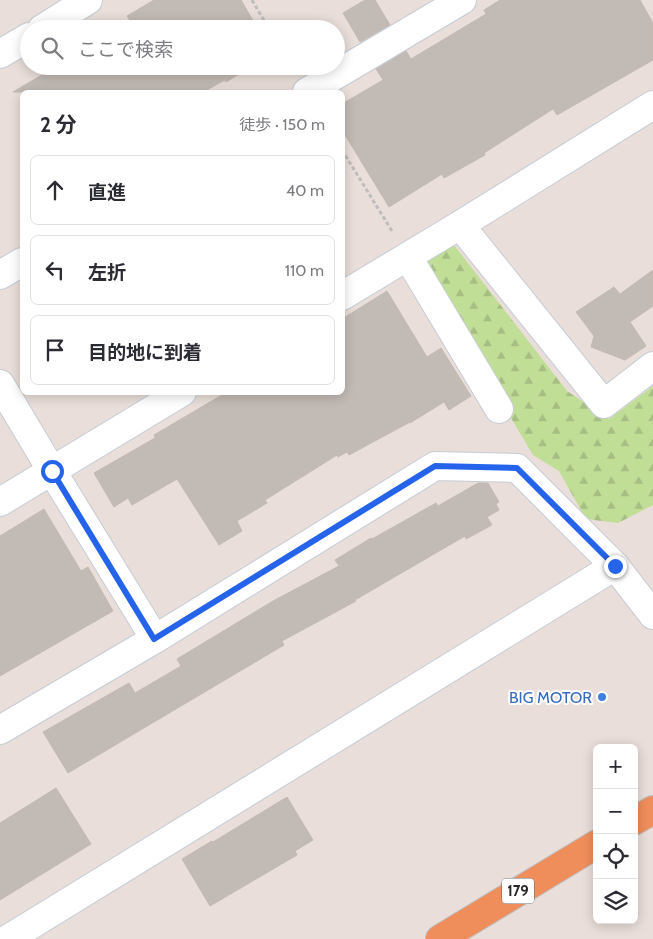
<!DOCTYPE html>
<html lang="ja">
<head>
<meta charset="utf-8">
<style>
	body { margin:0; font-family:Cabin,"Noto Sans JP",sans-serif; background:#f2f2f3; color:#2b2b33 }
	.controls { position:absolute; right:15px; bottom:15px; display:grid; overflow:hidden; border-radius:8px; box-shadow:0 2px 12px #0003 }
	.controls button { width:45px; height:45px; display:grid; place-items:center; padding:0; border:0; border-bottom:1px solid #e1e1e2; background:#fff; color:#2b2b33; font:25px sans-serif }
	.stop { position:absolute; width:15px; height:15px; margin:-11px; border:4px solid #2563eb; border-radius:50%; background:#fff }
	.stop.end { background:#2563eb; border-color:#fff; box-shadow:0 1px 5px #0008 }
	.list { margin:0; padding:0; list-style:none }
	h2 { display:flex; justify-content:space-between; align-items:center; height:65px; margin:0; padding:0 20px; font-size:21px }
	h2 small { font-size:16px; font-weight:400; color:#7c7c81 }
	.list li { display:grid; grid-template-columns:32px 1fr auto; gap:15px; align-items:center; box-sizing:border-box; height:70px; margin:0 10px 10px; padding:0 10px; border:1px solid #e1e1e2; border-radius:8px }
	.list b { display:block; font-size:19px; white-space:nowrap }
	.list em { font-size:16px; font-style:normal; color:#7c7c81 }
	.icon { flex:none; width:28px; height:28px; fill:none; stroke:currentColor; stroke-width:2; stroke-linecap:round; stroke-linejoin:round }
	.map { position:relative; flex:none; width:653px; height:939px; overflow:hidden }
	.search { position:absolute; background:#fff; box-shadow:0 2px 12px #0003; left:20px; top:20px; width:325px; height:55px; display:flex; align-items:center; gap:12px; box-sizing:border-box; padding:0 18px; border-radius:28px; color:#7c7c81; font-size:19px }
	.panel { position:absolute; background:#fff; box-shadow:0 2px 12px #0003; left:20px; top:90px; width:325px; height:305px; border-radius:8px }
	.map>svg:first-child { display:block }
</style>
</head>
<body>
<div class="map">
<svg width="653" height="939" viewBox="0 0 653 939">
	<defs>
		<pattern id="forest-firs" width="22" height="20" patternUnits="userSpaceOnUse" patternTransform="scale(1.25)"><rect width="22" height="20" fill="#c1de97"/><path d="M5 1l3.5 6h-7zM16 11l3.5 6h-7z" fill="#a6be82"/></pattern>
	</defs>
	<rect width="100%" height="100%" fill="#e9ded9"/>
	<!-- forest -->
	<polygon fill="url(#forest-firs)" points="454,245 567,391 609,419 653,386 653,505 618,523 586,519 559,471 533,455 417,260"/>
	<!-- building -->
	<g fill="#c2bab5" stroke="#c4bab3">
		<polygon points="154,0 241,0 258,29 120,29 131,22 127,16"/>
		<polygon points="365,0 375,0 390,25 360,42 343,13"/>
		<polygon points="500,0 640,0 653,23 653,60 557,115 553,109 484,153 485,155 444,178 442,174 389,207 342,130 342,104 383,80 376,69 406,51 411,59 486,14 484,10"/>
		<polygon points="57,66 252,66 226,82 225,80 203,92 13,92"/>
		<polygon points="653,270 653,306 630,322 646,346 625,360 591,347 594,336 576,312 614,287 620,294"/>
		<polygon points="387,291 427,357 441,348 471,396 449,410 444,402 410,423 410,422 349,455 347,452 338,457 337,455 265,500 267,503 237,521 242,531 219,545 177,479 132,505 128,498 114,507 94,473 155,438 154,435 227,392 342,392 342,319"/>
		<polygon points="478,483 488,483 499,502 496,504 499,510 487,517 492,525 466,539 465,536 355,600 356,601 282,641 284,645 68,773 43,732 129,683 135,693 181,666 177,659 273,601 339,566 335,560 371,538 372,539 436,503 438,506"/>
		<polygon points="44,509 81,571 88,567 113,611 0,676 0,536"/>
		<polygon points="56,788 91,844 0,900 0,823"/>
		<polygon points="287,797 313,840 295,851 297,855 210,906 182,859 212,841 213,842"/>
	</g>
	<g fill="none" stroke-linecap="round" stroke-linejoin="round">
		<!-- minor casing -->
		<g stroke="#c5ccd5" stroke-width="30">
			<g id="minor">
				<polyline points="42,29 88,0"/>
				<polyline points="0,54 29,37"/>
				<polyline points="307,92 462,0"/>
				<polyline points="460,225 604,404 653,366"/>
				<polyline points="408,257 499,409"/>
				<polyline points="0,275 22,262"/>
				<polyline points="342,296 460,225 653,105"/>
				<polyline points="0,384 52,471 155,639"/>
				<polyline points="0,502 182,392"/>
				<polyline points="0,730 155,639 435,466 517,468 615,566 653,615"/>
				<polyline points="8,939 615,566"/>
			</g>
		</g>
		<!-- trunk casing -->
		<g stroke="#bebebe" stroke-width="30">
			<g id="trunk">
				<polyline points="634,821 653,810"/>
				<polyline points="440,939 597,844"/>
			</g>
		</g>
		<!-- path -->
		<g stroke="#bebebe" stroke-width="3" stroke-dasharray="4 2.5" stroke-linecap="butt">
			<polyline points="252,0 269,29"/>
			<polyline points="342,150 392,231"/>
		</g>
		<!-- minor -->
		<use href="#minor" stroke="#fff" stroke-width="28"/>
		<!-- trunk -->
		<use href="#trunk" stroke="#f08e5b" stroke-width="28"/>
	</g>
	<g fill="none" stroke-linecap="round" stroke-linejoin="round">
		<!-- route -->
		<polyline stroke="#2563eb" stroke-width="6" points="52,471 154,639 435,466 517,468 615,566"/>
	</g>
	<!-- markers -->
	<circle fill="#3f7fe0" stroke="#fff" stroke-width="2" cx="602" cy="697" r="5"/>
	<g text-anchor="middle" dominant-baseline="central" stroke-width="4" stroke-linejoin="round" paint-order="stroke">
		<!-- shield labels -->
		<rect fill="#fff" stroke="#686868" stroke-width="1" x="502" y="878.5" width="32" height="25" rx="4"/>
		<g font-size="15" font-weight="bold" fill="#272727">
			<text x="518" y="891">179</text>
		</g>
		<!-- shop labels -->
		<g font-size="16" fill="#366cbe" stroke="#fff" text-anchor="end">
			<text x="592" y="697">BIG MOTOR</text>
		</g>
	</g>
</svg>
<div class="controls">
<button>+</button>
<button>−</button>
<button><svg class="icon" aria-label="locate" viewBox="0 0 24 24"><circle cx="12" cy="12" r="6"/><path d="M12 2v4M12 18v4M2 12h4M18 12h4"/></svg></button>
<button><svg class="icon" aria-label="layers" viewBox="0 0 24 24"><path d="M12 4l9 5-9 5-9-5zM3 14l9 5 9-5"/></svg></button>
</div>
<div class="stop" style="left:52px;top:471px"></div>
<div class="stop end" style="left:615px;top:566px"></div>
<div class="search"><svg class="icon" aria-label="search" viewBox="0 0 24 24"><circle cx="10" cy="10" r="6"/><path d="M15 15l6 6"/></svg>ここで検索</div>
<section class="panel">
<h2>2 分<small>徒歩 · 150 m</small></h2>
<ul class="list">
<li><svg class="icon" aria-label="ahead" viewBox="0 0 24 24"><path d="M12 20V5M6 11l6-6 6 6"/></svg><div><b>直進</b></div><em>40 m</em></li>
<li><svg class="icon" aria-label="left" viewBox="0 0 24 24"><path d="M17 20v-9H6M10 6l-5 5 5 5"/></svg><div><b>左折</b></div><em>110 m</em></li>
<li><svg class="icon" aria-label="arrive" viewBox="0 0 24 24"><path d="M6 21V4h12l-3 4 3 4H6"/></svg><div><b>目的地に到着</b></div></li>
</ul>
</section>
</div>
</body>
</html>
